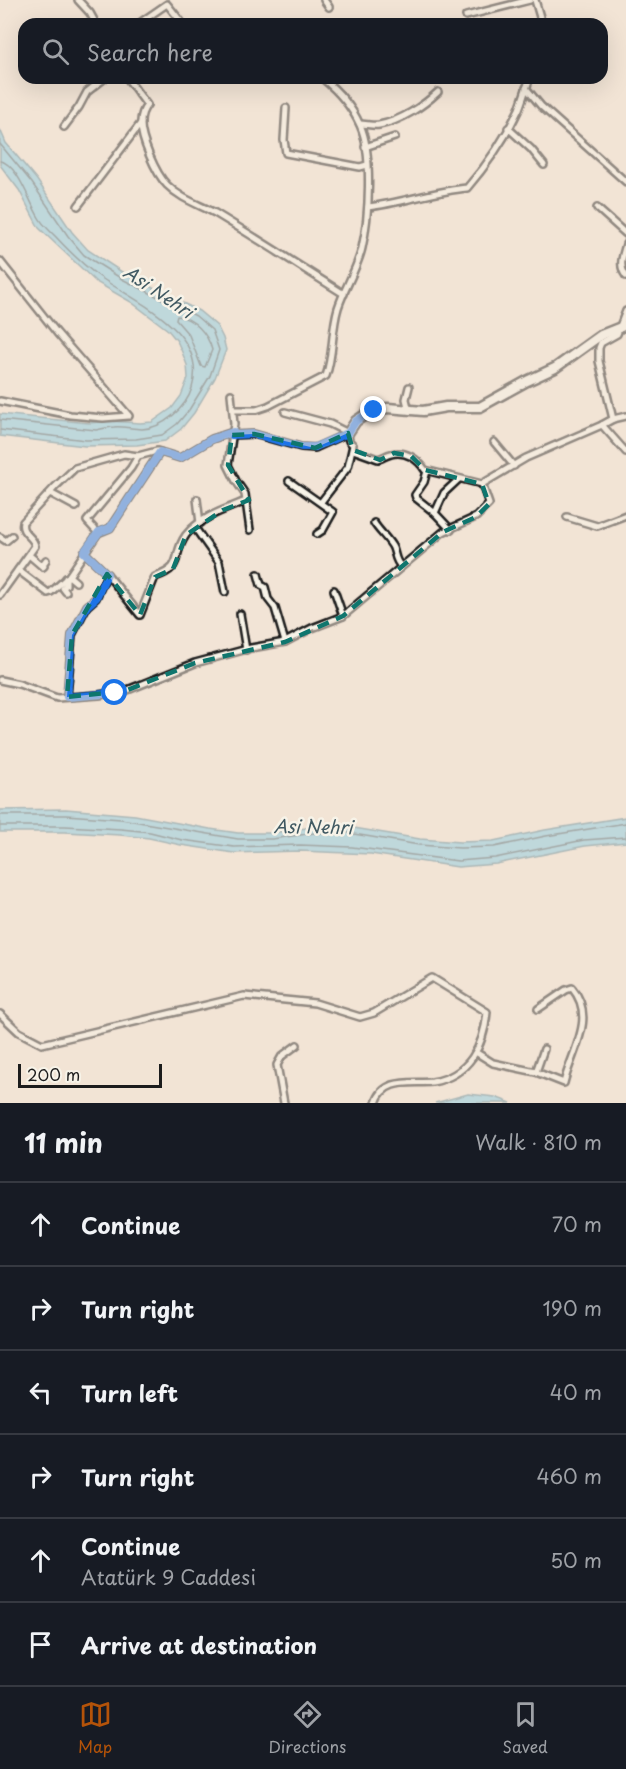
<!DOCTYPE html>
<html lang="en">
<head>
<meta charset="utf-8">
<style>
	body { margin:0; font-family:"Playpen Sans",sans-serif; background:#242831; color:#f1f3f6 }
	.scale { position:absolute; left:18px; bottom:15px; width:144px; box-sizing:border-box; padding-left:6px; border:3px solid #1c1c1c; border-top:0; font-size:16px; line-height:21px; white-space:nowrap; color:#1c1c1c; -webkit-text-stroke:4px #f7f3e8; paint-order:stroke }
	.stop { position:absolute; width:18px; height:18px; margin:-14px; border:4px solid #1a73e8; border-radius:50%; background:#fff }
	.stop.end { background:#1a73e8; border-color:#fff; box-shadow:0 2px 6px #0008 }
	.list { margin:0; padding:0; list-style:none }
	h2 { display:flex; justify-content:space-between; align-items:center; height:78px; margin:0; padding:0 24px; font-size:26px }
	h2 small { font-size:20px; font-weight:400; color:#9ea1a6 }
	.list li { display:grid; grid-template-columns:39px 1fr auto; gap:18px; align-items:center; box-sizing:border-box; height:84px; padding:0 24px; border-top:2px solid #363941 }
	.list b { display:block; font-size:22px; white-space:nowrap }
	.list p { margin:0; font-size:20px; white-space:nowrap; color:#9ea1a6 }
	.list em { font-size:20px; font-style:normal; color:#9ea1a6 }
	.icon { flex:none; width:33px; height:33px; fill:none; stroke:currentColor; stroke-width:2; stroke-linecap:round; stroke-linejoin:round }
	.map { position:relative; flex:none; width:626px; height:1103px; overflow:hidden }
	.search { position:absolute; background:#171b24; box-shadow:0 6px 24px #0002; left:18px; right:18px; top:18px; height:66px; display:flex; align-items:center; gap:15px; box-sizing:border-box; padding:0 21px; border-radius:18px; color:#9ea1a6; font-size:22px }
	.sheet { height:582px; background:#171b24 }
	nav { display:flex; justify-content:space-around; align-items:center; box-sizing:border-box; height:84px; border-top:2px solid #363941; background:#171b24; font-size:16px; color:#9ea1a6 }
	nav a { display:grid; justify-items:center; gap:3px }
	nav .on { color:#b45309 }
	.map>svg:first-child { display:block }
</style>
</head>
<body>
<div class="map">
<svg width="626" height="1103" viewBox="0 0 626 1103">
	<rect width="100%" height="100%" fill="#f2e4d6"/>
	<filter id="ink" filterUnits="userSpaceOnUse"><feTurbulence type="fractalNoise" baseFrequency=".0167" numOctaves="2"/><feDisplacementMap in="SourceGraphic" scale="12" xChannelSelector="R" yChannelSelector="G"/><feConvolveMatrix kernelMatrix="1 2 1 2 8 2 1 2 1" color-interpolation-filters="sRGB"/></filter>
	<g filter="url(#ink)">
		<!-- water -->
		<g fill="#82c9e3" stroke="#598493" stroke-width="1.5">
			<polygon points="0,129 6,143 37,180 72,232 88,250 125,274 199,311 217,326 223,338 226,350 215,378 194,413 181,429 165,441 137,445 85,446 0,436 0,414 89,423 110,421 140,423 152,422 172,408 181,396 188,378 187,365 182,352 177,341 168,330 131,302 96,282 39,228 19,190 0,165"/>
			<polygon points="66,809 135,815 210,829 238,833 272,833 313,827 342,826 420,839 460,842 493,841 545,830 626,817 626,842 585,846 496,864 458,867 371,854 300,851 234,853 181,845 149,838 120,835 65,832 0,832 0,810"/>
			<polygon points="468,1094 495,1097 511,1103 435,1103"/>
		</g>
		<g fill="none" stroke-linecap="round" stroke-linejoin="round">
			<!-- shore -->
			<g stroke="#45616c" stroke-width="1.5">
				<polyline points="0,144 32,183 68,236 84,255 122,279 196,316 212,330 219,350 210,376 189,410 177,424 162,435 136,439 86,440 0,430"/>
				<path d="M 0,161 C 17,163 30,203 38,216 C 42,224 49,230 56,237 C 69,251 84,266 100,277 C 135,302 209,331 192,388 C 186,408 163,428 142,429 C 132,429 123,426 114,427 C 108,427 102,429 96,430 L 0,420"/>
				<path d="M 177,316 C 194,318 208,334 212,350 L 205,367 L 201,366 L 189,335 L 176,320 Z"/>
				<polyline points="0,815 66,815 121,819 238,839 272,839 314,833 342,832 419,845 460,848 494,847 546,836 626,823"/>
				<polyline points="0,826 65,826 121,829 150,832 182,840 234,847 300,845 352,847 458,861 495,858 584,840 626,837"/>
			</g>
			<!-- street casing -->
			<g stroke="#1c1c1c" stroke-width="10">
				<g id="street">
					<polyline points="78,0 90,13 96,24"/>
					<polyline points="324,0 329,7"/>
					<polyline points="535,0 542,24"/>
					<polyline points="466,16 530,0"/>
					<polyline points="138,24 167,4 183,24"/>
					<path d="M 127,78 L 147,105 C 143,110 141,115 141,122 C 140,138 156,174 167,185 C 181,199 198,204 215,213 C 258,239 301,267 344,294"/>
					<polyline points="526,88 541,106 626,182"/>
					<polyline points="286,108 284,140 286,153 360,167 367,165"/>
					<path d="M 360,124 C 366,124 373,126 379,125 C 401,121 423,106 438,92"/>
					<polyline points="64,127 79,107 87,92 105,78"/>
					<polyline points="508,128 531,149 544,165"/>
					<polyline points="365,147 395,137"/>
					<polyline points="78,206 141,123"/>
					<path d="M 368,207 C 402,203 434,191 467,188 C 487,165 506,137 519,109 C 523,99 526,88 530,78"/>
					<polyline points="597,208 626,234"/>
					<path d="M 626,244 C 623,256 618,265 626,276"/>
					<polyline points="0,261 57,333 129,416 103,418 70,415 0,401"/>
					<polyline points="231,394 234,424 228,465 236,481 245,494 250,530"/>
					<path d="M 233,410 L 256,410 L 268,406 L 326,376 C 334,354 331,331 338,308 C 344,289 358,267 362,248 C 369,218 373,153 360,125 C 352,107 337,90 322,78"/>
					<polyline points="409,411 406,399 409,387"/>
					<polyline points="285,412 330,424 348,433 349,441 353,445 348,467 321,502"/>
					<polyline points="613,419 626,416"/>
					<polyline points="602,425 626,452"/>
					<polyline points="232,435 254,434 301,447 315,448 348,433"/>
					<polyline points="494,442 514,466"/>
					<path d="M 353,450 L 378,459 C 383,458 386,455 391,454 C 405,450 418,459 425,470 L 482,484 L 526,458 L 602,425 L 613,419 L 599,361 L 599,348 L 601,343 L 617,334 L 626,311"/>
					<polyline points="427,471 424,482 415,495 416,498 435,513 444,493 459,479"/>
					<polyline points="289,481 333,512 323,530 317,534"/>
					<polyline points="50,493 76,507"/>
					<polyline points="197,499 200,523"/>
					<polyline points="435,513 451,530"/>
					<polyline points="567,517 597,526 626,515"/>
					<path d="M 374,523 C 379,531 390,541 393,548 C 396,556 395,561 401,566"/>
					<polyline points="195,528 219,562 225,592"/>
					<polyline points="98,533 87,521 131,468 138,456"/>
					<polyline points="0,537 6,541 12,536"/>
					<polyline points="29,555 43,567 44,566 43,564 46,560"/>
					<polyline points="18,570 48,593 51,592 69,576 98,533 110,528 160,452"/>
					<path d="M 107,574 L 140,615 L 155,577 C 185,567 171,556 186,535 C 200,517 226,509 246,501"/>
					<polyline points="258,574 261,585 265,587 268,599 275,608 285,642"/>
					<polyline points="69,576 76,582"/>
					<polyline points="334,590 343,616"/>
					<polyline points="66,592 63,588 66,585 66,578"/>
					<path d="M 0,595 L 35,546 C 34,536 20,534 23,522 L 55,487 L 75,468 L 124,454 L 138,456 L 157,451 L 180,458 L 212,439 L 233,432"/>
					<polyline points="240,614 246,650"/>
					<polyline points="0,680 19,684 57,698 99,695 125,691 195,663 251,648 285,642 312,628 343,616 443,532 476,517 489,504 482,484"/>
					<polyline points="67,697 72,635 87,606 96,598 107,574 84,552"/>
					<path d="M 0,1014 L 19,1032 L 42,1044 L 244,996 L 315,1003 L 360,1017 L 374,1013 L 432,978 L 487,1012 C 484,1046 469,1076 432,1082 C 411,1084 384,1077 376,1103"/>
					<path d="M 477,1053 L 493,1063 L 536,1072 L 564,1083 C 572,1050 597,1018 572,988 L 566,990 L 538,1009"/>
					<polyline points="536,1072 544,1049"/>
					<polyline points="284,1103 277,1065 282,1056 297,1045"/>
				</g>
			</g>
			<!-- secondary casing -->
			<g stroke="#1c1c1c" stroke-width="13">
				<polyline id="secondary" points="348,433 356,421 374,409 388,408 423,411 446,407 480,407 527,381 555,368 601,335 626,325"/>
			</g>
			<!-- street -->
			<use href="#street" stroke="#f7f3e8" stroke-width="5"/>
			<!-- secondary -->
			<use href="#secondary" stroke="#f7f3e8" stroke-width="8"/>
		</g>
	</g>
	<g fill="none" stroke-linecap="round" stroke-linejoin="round" filter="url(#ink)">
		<!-- route -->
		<polyline stroke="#1a73e8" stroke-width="8" points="115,693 67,697 72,635 87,606 96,598 107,574 84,552 99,532 110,528 160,452 180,458 212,439 233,432 232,435 254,434 301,447 315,447 348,433 356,421 374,410"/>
	</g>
	<!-- marked area -->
	<path d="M0 0H626V1103H0ZM 348,433 L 353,450 L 380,460 L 394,453 L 411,456 L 425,470 L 482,484 L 489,504 L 476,517 L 443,532 L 343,616 L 285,642 L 195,663 L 125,691 L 67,697 L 72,635 L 107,574 L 140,615 L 155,577 L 173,569 L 186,535 L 223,510 L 249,500 L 228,465 L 232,435 L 254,434 L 315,448 Z" fill="#f2e4d6" fill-opacity=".55" fill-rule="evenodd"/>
	<path fill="none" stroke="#0f766e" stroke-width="4.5" stroke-dasharray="12 8" stroke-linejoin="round" d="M 348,433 L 353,450 L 380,460 L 394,453 L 411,456 L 425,470 L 482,484 L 489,504 L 476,517 L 443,532 L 343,616 L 285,642 L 195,663 L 125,691 L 67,697 L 72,635 L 107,574 L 140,615 L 155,577 L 173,569 L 186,535 L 223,510 L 249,500 L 228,465 L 232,435 L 254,434 L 315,448 Z"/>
	<g text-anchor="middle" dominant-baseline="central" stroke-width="5" stroke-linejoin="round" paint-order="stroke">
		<!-- water labels -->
		<g font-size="18" font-style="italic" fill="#405962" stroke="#f7f3e8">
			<text transform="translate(159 291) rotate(34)">Asi Nehri</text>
			<text transform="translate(313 826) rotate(1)">Asi Nehri</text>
		</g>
	</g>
</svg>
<div class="scale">200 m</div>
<div class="stop" style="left:115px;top:693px"></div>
<div class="stop end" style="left:374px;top:410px"></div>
<div class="search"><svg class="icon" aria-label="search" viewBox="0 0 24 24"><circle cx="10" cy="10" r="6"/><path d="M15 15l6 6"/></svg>Search here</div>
</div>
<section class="sheet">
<h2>11 min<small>Walk · 810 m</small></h2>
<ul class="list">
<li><svg class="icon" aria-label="ahead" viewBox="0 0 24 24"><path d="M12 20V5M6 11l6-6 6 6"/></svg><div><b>Continue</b></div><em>70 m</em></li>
<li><svg class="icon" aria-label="right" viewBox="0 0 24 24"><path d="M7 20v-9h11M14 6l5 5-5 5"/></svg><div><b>Turn right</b></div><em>190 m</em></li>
<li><svg class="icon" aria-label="left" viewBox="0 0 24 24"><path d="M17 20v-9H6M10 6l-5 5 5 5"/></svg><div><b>Turn left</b></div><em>40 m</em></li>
<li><svg class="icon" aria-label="right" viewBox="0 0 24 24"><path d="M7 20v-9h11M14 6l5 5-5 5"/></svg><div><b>Turn right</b></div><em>460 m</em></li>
<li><svg class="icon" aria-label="ahead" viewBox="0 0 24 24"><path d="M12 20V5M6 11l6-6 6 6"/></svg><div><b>Continue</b><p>Atatürk 9 Caddesi</p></div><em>50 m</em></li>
<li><svg class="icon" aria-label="arrive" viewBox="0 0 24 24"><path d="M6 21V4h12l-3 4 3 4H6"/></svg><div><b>Arrive at destination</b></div></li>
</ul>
</section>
<nav>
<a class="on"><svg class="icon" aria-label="map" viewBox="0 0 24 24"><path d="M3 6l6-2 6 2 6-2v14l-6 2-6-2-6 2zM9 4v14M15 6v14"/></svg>Map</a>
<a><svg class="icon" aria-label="directions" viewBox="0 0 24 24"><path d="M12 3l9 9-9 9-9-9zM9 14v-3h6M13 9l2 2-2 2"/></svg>Directions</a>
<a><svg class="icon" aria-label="saved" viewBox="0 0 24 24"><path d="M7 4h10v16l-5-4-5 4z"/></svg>Saved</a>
</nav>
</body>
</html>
